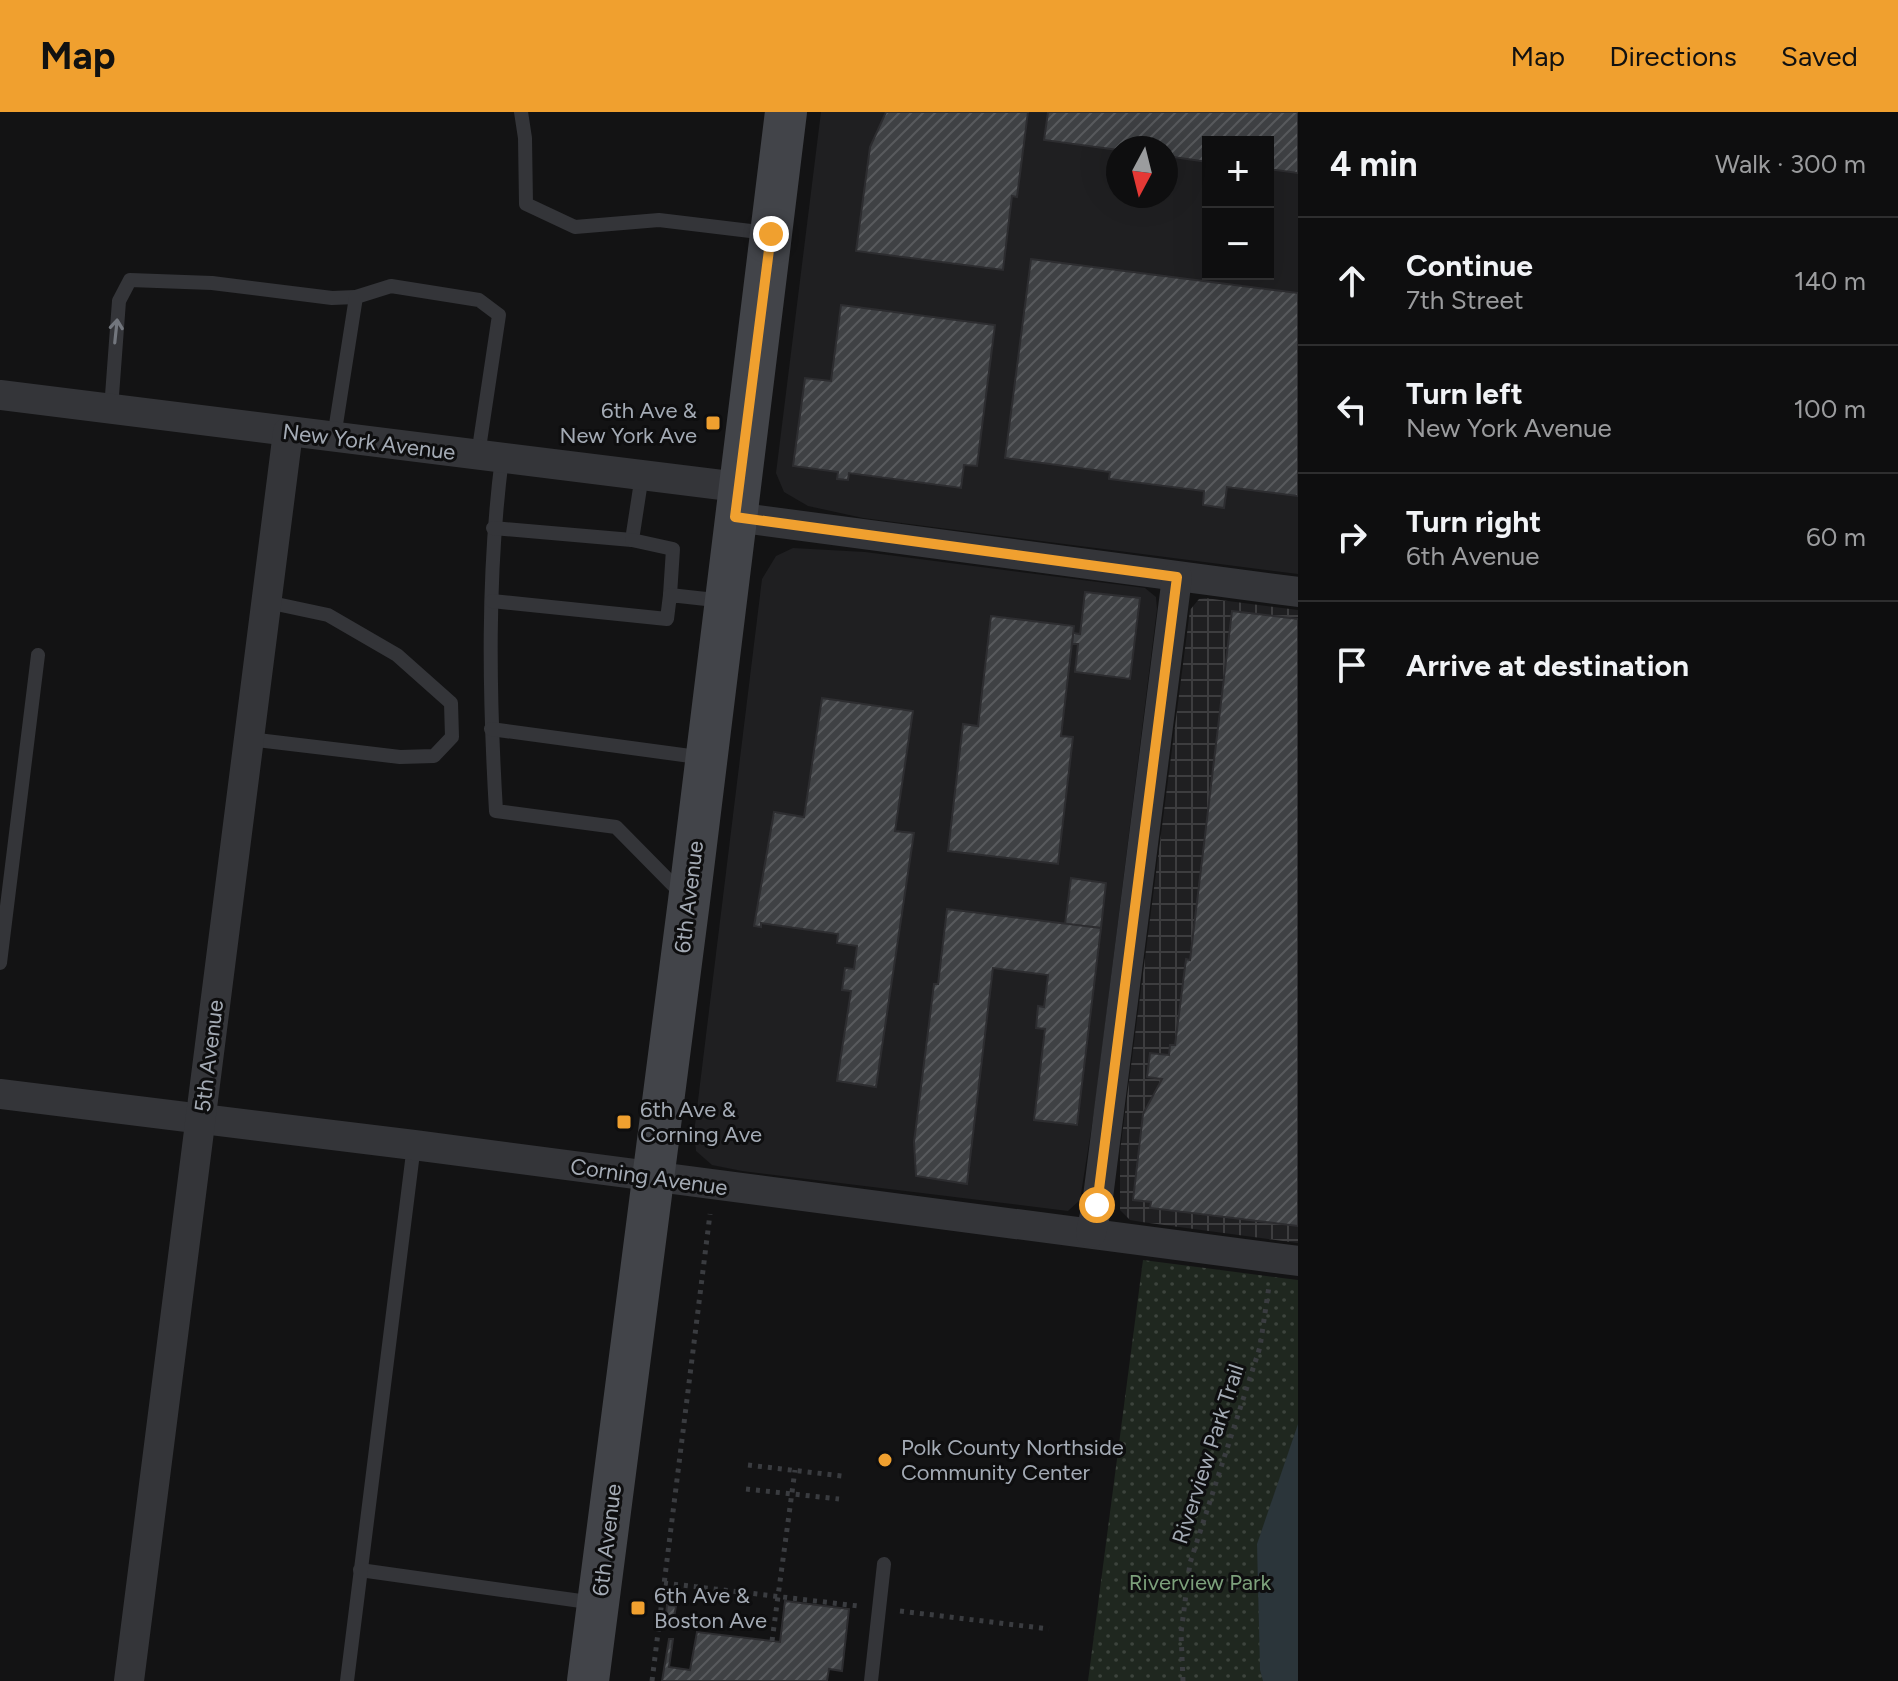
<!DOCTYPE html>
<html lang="en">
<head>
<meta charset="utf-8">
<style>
	body { margin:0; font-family:Figtree,sans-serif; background:#1c1c1d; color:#f1f3f6 }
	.controls { position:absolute; right:24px; top:24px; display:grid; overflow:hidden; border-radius:0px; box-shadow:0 8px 32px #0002 }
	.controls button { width:72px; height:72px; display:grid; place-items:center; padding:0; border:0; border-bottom:2px solid #2e2e2f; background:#0e0e0f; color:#f1f3f6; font:40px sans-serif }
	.compass { position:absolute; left:1106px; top:24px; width:72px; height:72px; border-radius:50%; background:#0e0e0f; box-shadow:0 8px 32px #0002; rotate:187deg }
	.stop { position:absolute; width:24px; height:24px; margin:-18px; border:6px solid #f0a02f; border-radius:50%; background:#fff }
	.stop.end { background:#f0a02f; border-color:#fff; box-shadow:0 2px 8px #0008 }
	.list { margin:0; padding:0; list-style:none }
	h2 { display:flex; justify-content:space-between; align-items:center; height:104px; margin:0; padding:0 32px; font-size:34px }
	h2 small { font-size:26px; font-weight:400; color:#9b9c9e }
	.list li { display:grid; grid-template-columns:52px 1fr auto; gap:24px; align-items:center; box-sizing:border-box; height:128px; padding:0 32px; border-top:2px solid #2e2e2f }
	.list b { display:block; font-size:30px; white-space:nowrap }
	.list p { margin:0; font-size:26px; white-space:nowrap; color:#9b9c9e }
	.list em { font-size:26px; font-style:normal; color:#9b9c9e }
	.icon { flex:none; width:44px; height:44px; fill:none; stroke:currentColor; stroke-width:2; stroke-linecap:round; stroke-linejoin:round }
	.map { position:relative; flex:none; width:1298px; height:1569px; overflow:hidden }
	header { display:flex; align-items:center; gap:48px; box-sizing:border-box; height:112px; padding:0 40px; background:#f0a02f; color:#111 }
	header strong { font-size:38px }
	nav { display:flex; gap:44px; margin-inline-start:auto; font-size:28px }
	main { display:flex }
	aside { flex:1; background:#0e0e0f }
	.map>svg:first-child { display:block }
</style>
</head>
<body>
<header>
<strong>Map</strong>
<nav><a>Map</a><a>Directions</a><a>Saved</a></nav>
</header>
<main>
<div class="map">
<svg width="1298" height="1569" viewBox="0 0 1298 1569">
	<defs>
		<pattern id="industrial-grid" width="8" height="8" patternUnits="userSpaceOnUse" patternTransform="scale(2)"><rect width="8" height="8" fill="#1f1f21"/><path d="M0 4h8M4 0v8" fill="none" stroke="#3d3d3f"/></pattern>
		<pattern id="park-dots" width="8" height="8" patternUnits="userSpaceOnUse" patternTransform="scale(2)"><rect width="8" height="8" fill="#1f271f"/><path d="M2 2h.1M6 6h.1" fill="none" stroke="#3d443d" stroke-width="1.8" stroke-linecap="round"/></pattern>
		<pattern id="building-hatch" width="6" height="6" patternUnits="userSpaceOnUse" patternTransform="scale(2)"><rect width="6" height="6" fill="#3f4144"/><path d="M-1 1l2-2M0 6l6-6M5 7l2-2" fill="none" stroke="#585a5d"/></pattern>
	</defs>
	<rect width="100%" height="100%" fill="#131314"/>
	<!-- built -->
	<g fill="#1f1f21" fill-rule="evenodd">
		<path d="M 821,0 L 1298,0 L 1298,462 L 863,406 L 808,394 L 784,380 L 776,361 ZM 1208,30 L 1268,30 L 1268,162 L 1208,162 ZM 1118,36 L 1166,36 L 1166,84 L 1118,84 Z"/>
		<polygon points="793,436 865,440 1145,476 1156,485 1157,497 1095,994 1080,1088 1068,1099 742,1059 712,1053 696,1039 694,1021 762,467 776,444"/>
	</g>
	<!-- industrial -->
	<polygon fill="url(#industrial-grid)" points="1205,486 1298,498 1298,1131 1142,1110 1130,1108 1120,1098 1120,1039 1190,498 1199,487"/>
	<!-- park -->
	<polygon fill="url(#park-dots)" points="1143,1148 1298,1168 1298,1569 1088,1569"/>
	<!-- water -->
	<polygon fill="#2b353a" points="1298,1312 1298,1569 1263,1569 1260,1558 1257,1432"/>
	<!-- building -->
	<g fill="url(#building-hatch)" stroke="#2d2d30" stroke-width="2">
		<polygon points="886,0 1028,0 1017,85 1012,84 1003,158 856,139 870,35"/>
		<polygon points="1048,0 1298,0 1298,61 1268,57 1268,30 1208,30 1208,50 1166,44 1166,36 1118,38 1044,28"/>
		<polygon points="1031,147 1298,181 1298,384 1227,375 1224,396 1203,393 1204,379 1109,367 1110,360 1005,346"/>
		<polygon points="841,193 995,213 977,354 964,353 961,376 849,361 848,368 837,367 838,360 793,354 805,266 831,269"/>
		<polygon points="1085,480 1140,486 1130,567 1075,560 1078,532 1072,532 1073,521 1080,522"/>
		<polygon points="1232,499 1298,507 1298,1114 1150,1096 1151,1090 1133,1088 1143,1002 1162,967 1147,965 1150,941 1169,943 1170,933 1175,933 1186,847 1190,848"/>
		<polygon points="991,504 1074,514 1061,624 1073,625 1058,752 948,739 963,612 978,614"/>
		<polygon points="822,586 913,599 895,719 914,721 876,975 837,969 851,879 842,878 845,856 854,857 857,834 837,831 838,822 761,811 761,815 754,814 774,700 804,705"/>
		<polygon points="1071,766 1106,771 1101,816 1065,812"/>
		<polygon points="947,797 1101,816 1077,1013 1034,1008 1045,917 1036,916 1038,894 1044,895 1048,863 993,856 967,1072 916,1064 914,1030 934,872 938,872"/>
		<polygon points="785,1489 849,1497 842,1559 829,1557 827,1569 662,1569 669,1527 673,1527 669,1555 690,1558 697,1520 780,1530"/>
		<polygon points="667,1493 676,1494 673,1512 665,1511"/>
	</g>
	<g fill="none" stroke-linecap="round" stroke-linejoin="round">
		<!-- path -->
		<g stroke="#3a3c40" stroke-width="5" stroke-dasharray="4 6" stroke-linecap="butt">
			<polyline points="748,1353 842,1364"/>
			<polyline points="746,1377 839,1387"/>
			<polyline points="664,1471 858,1494"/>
			<polyline points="900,1499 1049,1517"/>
			<polyline points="772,1529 795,1358"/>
			<polyline points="652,1569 710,1102"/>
			<polyline points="1183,1569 1181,1521 1190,1451 1260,1235 1269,1174"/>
		</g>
		<!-- lane -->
		<g stroke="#343539" stroke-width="14">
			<polyline points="521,0 525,26 526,92 575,115 659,108 767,121"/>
			<polyline points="111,297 119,189 130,168 212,171 332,186 356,185"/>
			<polyline points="334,325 356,185 391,174 479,188 499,203 478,343"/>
			<path d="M 502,346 C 487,463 489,581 496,699 L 616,715 L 683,783"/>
			<polyline points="493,416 632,428 642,363"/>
			<polyline points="632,428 673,437 670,483"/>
			<polyline points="492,489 667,507 670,483 724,489"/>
			<polyline points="491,617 705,646"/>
			<polyline points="249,627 400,645 434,644 452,625 451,591 397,543 328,503 267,490"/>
			<polyline points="0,851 38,543"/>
			<polyline points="360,1458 595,1491"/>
			<polyline points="347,1569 414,1033"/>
			<polyline points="871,1569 884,1452"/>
		</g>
		<!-- street -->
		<g stroke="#343539" stroke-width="30">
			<polyline points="0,283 738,375"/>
			<polyline points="735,405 1298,480"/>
			<polyline points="0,982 414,1033 1298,1149"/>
			<polyline points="1091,1121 1097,1093 1177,465"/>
			<polyline points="129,1569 288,320"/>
		</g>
		<!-- secondary -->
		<polyline stroke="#424449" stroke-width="42" points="588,1569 689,789 786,0"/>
	</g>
	<!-- one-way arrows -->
	<defs><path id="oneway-shaft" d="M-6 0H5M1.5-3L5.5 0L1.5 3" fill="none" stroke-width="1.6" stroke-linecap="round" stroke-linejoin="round" transform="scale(2)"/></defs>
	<use stroke="#72767d" href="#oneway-shaft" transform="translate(116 219) rotate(-84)"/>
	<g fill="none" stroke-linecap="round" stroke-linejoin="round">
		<!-- route -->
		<polyline stroke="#f0a02f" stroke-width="10" points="771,122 735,405 1177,465 1097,1093"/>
	</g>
	<!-- markers -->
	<g fill="#f0a02f" stroke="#0e0e0f" stroke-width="3">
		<rect x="705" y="303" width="16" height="16" rx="4"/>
		<rect x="616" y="1002" width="16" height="16" rx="4"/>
		<circle cx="885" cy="1348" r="8"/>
		<rect x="630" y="1488" width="16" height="16" rx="4"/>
	</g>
	<g text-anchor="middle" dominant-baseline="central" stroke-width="6" stroke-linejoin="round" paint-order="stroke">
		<!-- poi labels -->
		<g font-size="22" fill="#a4abb5" stroke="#0e0e0f" text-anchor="start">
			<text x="697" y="298" text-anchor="end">6th Ave &amp;<tspan x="697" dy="25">New York Ave</tspan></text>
			<text x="640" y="997">6th Ave &amp;<tspan x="640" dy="25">Corning Ave</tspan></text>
			<text x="901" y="1335">Polk County Northside<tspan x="901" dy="25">Community Center</tspan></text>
			<text x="654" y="1483">6th Ave &amp;<tspan x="654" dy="25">Boston Ave</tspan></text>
		</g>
		<!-- street labels -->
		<g font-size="22" fill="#a4abb5" stroke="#0e0e0f">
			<text transform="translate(369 330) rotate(7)">New York Avenue</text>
			<text transform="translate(689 785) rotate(-83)">6th Avenue</text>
			<text transform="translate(209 944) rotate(-83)">5th Avenue</text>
			<text transform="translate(649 1065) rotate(8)">Corning Avenue</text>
			<text transform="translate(1208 1342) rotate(-72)">Riverview Park Trail</text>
			<text transform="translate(607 1428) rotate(-83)">6th Avenue</text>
		</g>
		<!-- park labels -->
		<g font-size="22" fill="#7ca07b" stroke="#0e0e0f">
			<text x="1200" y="1470">Riverview Park</text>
		</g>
	</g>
</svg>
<div class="controls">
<button>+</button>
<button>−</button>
</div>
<svg class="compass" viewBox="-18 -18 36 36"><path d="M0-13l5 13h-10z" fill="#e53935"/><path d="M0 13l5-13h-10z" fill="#9b9c9e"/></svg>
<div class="stop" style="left:1097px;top:1093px"></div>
<div class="stop end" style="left:771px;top:122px"></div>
</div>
<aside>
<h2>4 min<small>Walk · 300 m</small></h2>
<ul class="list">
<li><svg class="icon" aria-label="ahead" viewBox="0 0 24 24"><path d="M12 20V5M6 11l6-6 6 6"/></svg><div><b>Continue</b><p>7th Street</p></div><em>140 m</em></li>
<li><svg class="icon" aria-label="left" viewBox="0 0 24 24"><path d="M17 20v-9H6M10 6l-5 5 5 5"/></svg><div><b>Turn left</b><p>New York Avenue</p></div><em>100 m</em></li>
<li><svg class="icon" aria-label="right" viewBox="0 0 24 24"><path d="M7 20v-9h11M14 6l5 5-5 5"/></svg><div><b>Turn right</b><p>6th Avenue</p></div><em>60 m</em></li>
<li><svg class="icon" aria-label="arrive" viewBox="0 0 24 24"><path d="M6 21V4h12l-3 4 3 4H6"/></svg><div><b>Arrive at destination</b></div></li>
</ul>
</aside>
</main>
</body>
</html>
